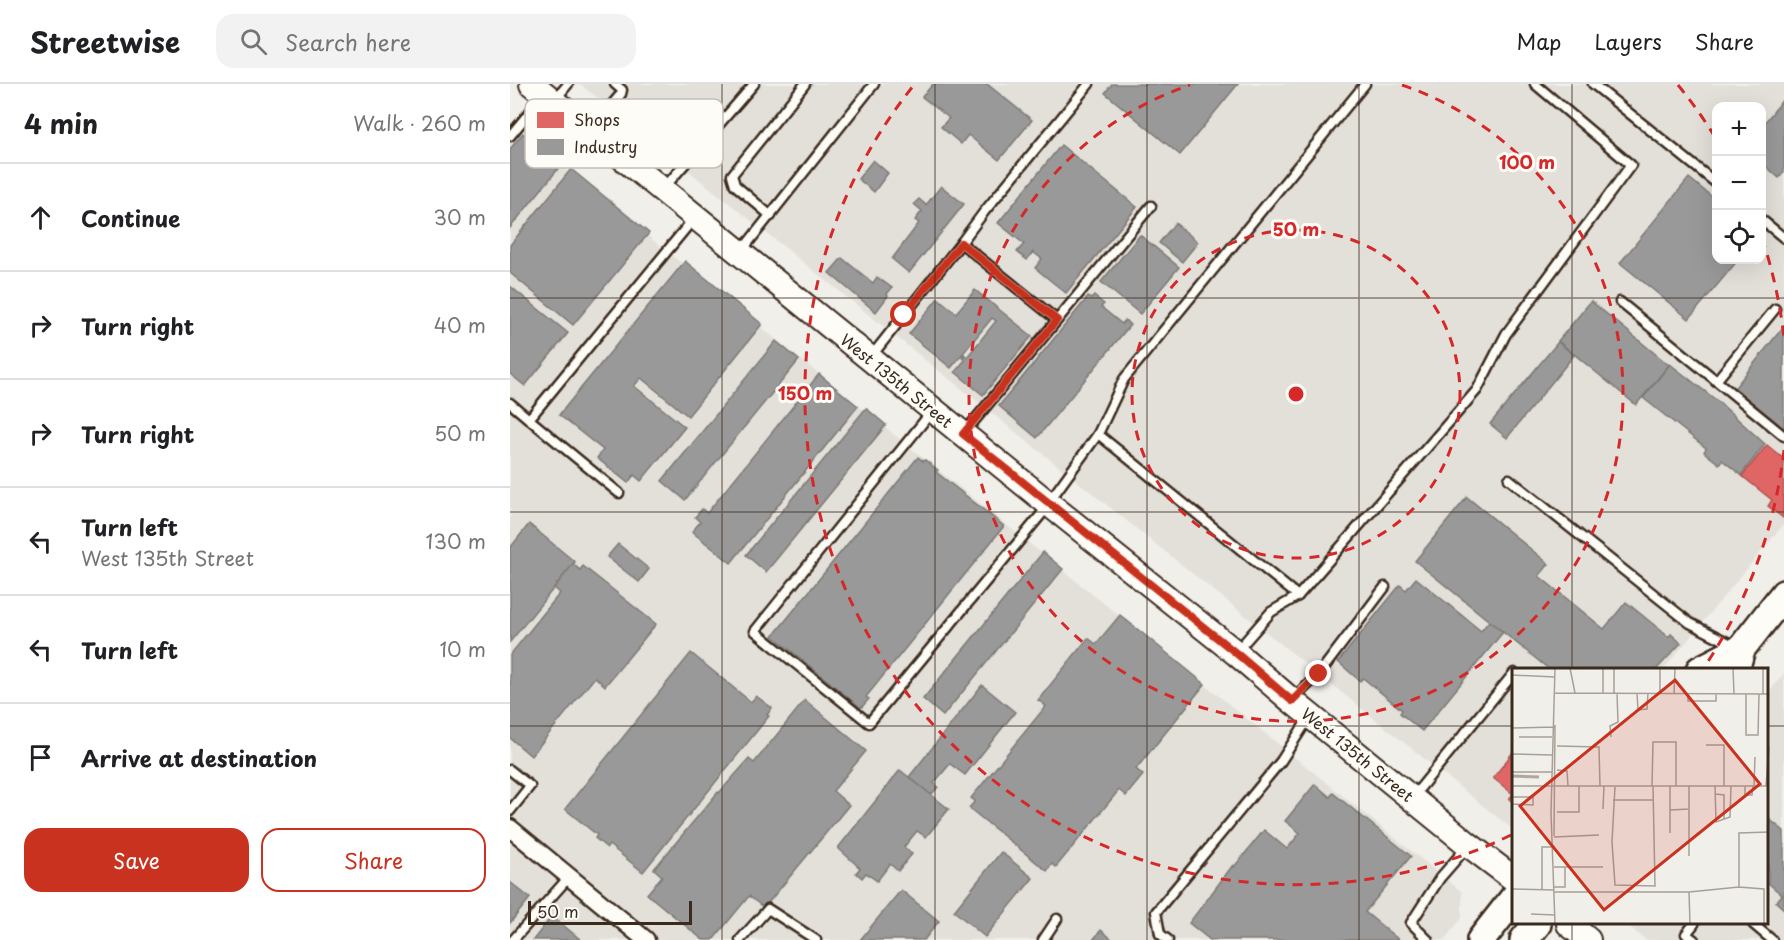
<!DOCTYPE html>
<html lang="en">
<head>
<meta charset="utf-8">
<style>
	body { margin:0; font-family:"Playpen Sans",sans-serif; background:#f2f2f2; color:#202124 }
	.controls { position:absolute; right:18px; top:18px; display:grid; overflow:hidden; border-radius:12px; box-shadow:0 6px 24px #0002 }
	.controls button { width:54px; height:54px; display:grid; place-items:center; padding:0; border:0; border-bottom:2px solid #e0e0e0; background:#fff; color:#202124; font:30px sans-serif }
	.scale { position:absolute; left:18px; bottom:15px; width:164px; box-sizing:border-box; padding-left:6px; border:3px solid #3b2a1e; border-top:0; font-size:16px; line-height:21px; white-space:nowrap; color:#3b2a1e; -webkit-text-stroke:4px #fdfcf7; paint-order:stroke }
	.stop { position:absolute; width:18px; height:18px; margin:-14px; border:4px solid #c8321e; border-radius:50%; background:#fff }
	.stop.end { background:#c8321e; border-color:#fff; box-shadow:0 2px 6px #0008 }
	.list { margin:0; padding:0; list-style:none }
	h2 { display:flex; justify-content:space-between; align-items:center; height:78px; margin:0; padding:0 24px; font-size:26px }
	h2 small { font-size:20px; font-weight:400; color:#757577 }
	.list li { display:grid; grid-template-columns:39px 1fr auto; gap:18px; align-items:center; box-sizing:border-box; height:108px; padding:0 24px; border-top:2px solid #e0e0e0 }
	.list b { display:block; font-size:22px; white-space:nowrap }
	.list p { margin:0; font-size:20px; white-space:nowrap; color:#757577 }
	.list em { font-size:20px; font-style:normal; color:#757577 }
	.actions { display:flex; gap:12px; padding:18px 24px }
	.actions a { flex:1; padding:14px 0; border:2px solid #c8321e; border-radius:18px; text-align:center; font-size:21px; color:#c8321e }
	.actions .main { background:#c8321e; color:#fff }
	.icon { flex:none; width:33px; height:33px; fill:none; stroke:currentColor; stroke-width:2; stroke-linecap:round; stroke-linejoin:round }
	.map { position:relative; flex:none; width:1274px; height:856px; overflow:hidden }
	header { display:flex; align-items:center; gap:36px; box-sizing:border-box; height:84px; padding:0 30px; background:#fff; border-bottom:2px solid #e0e0e0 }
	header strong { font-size:28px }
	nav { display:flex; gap:33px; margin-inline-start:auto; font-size:21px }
	.search { width:420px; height:54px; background:#f2f2f2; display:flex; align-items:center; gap:15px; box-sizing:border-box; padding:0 21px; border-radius:18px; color:#757577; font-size:22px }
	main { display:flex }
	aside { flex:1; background:#fff }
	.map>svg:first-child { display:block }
</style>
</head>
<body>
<header>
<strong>Streetwise</strong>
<div class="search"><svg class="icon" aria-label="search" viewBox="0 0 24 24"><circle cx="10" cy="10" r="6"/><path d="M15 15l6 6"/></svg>Search here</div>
<nav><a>Map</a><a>Layers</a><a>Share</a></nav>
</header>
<main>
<aside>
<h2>4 min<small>Walk · 260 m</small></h2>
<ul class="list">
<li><svg class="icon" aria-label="ahead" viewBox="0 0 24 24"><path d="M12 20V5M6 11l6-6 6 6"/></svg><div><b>Continue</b></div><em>30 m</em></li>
<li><svg class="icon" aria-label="right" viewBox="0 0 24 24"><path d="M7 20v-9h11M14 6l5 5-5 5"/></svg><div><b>Turn right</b></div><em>40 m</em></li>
<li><svg class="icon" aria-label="right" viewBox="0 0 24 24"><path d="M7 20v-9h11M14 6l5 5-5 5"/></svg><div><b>Turn right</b></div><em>50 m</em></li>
<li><svg class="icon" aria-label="left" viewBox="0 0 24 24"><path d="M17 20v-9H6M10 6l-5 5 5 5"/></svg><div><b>Turn left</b><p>West 135th Street</p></div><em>130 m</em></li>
<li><svg class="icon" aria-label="left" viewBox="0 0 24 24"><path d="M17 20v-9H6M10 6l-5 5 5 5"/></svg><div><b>Turn left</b></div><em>10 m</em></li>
<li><svg class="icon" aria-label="arrive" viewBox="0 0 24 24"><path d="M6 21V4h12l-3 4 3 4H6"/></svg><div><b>Arrive at destination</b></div></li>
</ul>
<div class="actions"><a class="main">Save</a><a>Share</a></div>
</aside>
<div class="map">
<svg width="1274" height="856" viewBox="0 0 1274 856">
	<rect width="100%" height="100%" fill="#f1efea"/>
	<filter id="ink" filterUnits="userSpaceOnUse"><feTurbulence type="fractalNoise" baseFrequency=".0167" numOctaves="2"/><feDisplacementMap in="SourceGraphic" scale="12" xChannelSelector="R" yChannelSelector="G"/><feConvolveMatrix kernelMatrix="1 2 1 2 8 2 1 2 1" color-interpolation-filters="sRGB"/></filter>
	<g filter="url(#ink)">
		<!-- built -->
		<g fill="#e3e0da" fill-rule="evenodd">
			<path d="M 70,0 L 1274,0 L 1274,440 L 1153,586 L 1004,586 L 1004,744 L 1001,744 ZM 1206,22 L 1252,22 L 1252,176 L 1206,176 Z"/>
			<polygon points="0,41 952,808 952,834 934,856 0,856"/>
			<polygon points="1274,589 1274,856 1136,856 1116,840 1258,840 1258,610"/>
		</g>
		<!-- shops -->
		<g fill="#e06666" stroke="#ae5450" stroke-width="1.5">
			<polygon points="1257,361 1274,375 1273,434 1258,422 1262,416 1232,392"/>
			<polygon points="1004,667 1004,719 999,715 1003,710 983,694"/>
		</g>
		<!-- industry -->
		<g fill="#999" stroke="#7d7874" stroke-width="1.5">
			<polygon points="423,0 477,0 522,36 489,76 458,51 451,60 431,43 439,34 412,13"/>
			<polygon points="602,0 728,0 670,71 595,9"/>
			<polygon points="1274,14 1274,88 1269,94 1252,79 1252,42"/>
			<polygon points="13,49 52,80 0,144 0,65"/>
			<polygon points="551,61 627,123 556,209 525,184 532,175 523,168 517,176 507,168 514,160 488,139"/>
			<polygon points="363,76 378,89 364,108 348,95"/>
			<polygon points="61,85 139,149 63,241 0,189 0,161"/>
			<polygon points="1179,94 1206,116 1206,176 1228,176 1179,235 1110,179"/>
			<polygon points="431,102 454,120 399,189 382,175 409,139 405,136 412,127 404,120 409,115 416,121"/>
			<polygon points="665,139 688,158 672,178 649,159"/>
			<polygon points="630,151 669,183 630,230 591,198"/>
			<polygon points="332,174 363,199 367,193 382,204 377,210 378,212 366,228 319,189"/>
			<polygon points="175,177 252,240 178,332 131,294 124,302 175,343 131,397 124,391 118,399 87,374 93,366 49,331"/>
			<polygon points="0,202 58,249 15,302 0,290"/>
			<polygon points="465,206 522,252 473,311 445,288 455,276 452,274 454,270 457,273 486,237 482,234 441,284 399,250 428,214 446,229"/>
			<polygon points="584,212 594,220 591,223 612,240 615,236 620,241 527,354 489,322 578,213 581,215"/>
			<polygon points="1081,217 1159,281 1126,321 1048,257"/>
			<polygon points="1274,242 1274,347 1223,306"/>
			<polygon points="266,257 289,276 175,416 152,397"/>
			<polygon points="1048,258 1064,271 997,354 980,340"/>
			<polygon points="1160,280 1210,319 1255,360 1231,391 1212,376 1209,380 1194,368 1196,364 1133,314"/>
			<polygon points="309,290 348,322 221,479 182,448 190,438 185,433 192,425 197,429"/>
			<polygon points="356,324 376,341 256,488 236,471"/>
			<polygon points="408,373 413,377 415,376 428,386 426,388 494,442 356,613 359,615 351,624 263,552"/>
			<polygon points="957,413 1039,480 1029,492 1094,545 1116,518 1159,553 1161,550 1171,559 1146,586 1040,586 905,477"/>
			<polygon points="19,440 65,478 0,558 0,464"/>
			<polygon points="108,460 139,485 129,498 97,473"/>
			<polygon points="533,468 553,485 433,632 413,615"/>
			<polygon points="63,480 70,486 73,482 146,540 95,602 85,593 21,672 0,654 0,571 50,509 44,504"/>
			<polygon points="906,494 971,547 979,537 993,548 912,647 890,629 892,626 853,594 850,597 828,578 890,501 896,506"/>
			<polygon points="610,531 695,600 626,685 633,691 616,712 609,706 546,783 542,780 537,787 459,724 465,717 461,714 536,622 528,616 578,554 586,560"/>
			<polygon points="181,569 241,618 246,612 262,624 257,631 259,632 133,788 99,761 97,764 85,754 87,751 55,725"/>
			<polygon points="472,601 505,628 455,691 440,680 424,699 428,703 421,711 399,693"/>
			<polygon points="295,616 356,667 323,707 339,721 254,824 239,812 203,856 193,856 137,810 152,792 144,785 208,708 209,709 239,675 244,679"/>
			<polygon points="390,686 439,725 416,753 407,747 394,763 402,770 388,787 380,780 367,797 356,789 352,794 346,789 350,784 328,764"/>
			<polygon points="805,700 820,713 823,709 901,772 855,828 889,856 700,856 679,839 723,781 724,783 754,746 777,765 790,749 775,737"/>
			<polygon points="1258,734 1274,747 1274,825 1266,818 1272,811 1258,799"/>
			<polygon points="491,768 523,794 475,853 444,827"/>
			<polygon points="0,798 20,814 0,839"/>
			<polygon points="391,806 429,837 414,856 350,856"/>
			<polygon points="42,832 71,856 23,856"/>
			<polygon points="591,846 603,856 583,856"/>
		</g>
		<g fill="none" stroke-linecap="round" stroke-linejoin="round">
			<!-- lane casing -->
			<g stroke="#3b2a1e" stroke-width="13">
				<g id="lane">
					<polyline points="1083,0 1206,99"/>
					<polyline points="45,16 58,0"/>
					<polyline points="82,44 111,10 112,6 105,0"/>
					<polyline points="0,52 34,11"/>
					<polyline points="154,104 244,0"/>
					<polyline points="261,132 225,101 222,91 295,0"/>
					<polyline points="1252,136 1274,154"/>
					<polyline points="451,159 474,128 579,0"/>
					<polyline points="230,169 364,0"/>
					<polyline points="1110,218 1274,352"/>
					<polyline points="360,274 451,159 547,236"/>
					<polyline points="1206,297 1265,225"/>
					<polyline points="0,319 19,335"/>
					<polyline points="423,326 245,547 359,639 539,421"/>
					<polyline points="455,348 641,122"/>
					<polyline points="588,350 788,512"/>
					<polyline points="999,395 1180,539 1225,562"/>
					<polyline points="109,409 19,335 185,133"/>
					<polyline points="538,419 588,350 614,295 855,0"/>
					<polyline points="726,568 761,528 788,512 967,306 996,250 1121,81 1025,0"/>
					<polyline points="784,614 809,590 875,503"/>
					<polyline points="0,686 20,702 0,727"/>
					<polyline points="902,714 1004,589"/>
					<polyline points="1184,840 1176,850 1184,856"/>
					<polyline points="1243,840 1262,856"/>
					<polyline points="3,856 59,793"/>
					<polyline points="230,856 258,825 306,856"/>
					<polyline points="533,856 547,835"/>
					<polyline points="658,856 650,850 646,828 771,677 800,632"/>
					<polyline points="918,856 901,839 930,794 957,763"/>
				</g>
			</g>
			<!-- street casing -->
			<g stroke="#3b2a1e" stroke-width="21">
				<polyline id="street" points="0,744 136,856"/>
			</g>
			<!-- secondary casing -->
			<g stroke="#3b2a1e" stroke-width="28">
				<g id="secondary">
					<polyline points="22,0 539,420 726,569 782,617 959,761 1004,795"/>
					<polyline points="1059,840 1078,856"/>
				</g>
			</g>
			<!-- primary casing -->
			<g stroke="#3b2a1e" stroke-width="32">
				<g id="primary">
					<polyline points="1190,586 1231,565"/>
					<polyline points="1225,586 1231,565 1274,510"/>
					<polyline points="971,856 1004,814"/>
					<polyline points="1014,856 1027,840"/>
				</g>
			</g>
			<!-- lane -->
			<use href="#lane" stroke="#fdfcf7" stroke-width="8"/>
			<!-- street -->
			<use href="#street" stroke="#fdfcf7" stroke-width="16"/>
			<!-- secondary -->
			<use href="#secondary" stroke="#fdfcf7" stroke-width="24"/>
			<!-- primary -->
			<use href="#primary" stroke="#fdfcf7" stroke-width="27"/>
		</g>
	</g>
	<g fill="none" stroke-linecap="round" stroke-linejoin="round" filter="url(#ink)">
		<!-- route -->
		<polyline stroke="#c8321e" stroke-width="8" points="394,231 451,159 547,236 453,350 726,569 782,617 809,590"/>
	</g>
	<!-- grid -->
	<path fill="none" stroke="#3b2a1e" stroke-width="1.5" stroke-opacity="0.55" d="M 212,0 L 212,856M 425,0 L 425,856M 637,0 L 637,856M 849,0 L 849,856M 1062,0 L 1062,586M 0,214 L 1274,214M 0,428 L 1274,428M 0,642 L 1004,642M 1258,642 L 1274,642M 1062,840 L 1062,856"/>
	<!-- distance rings -->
	<g fill="none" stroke="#d62828" stroke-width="3" stroke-dasharray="10 8">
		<circle cx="786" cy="310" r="164"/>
		<path d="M892 1A327 327 0 1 1 680 1"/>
		<path d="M1274 366A491 491 0 0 1 1193 585M1001 751A491 491 0 0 1 404 1M1168 1A491 491 0 0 1 1205 53M1252 154A491 491 0 0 1 1274 254"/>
	</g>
	<g text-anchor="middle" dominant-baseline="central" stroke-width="6" stroke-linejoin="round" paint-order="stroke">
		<!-- street labels -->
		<g font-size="16" fill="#3b2a1e" stroke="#fdfcf7">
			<text transform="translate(387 296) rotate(39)">West 135th Street</text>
			<text transform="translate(848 670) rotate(39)">West 135th Street</text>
		</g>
	</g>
	<!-- overview -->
	<g transform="translate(1002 584)">
		<rect width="256" height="256" fill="#f1efea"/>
		<path fill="none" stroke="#aea69f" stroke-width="3" d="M 0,108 L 27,109"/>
		<path fill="none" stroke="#a8a098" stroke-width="1.5" d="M 58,0 L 63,25M 91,0 L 91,25M 102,0 L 102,25M 148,0 L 148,25M 221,0 L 222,26M 0,7 L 43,9M 42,25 L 257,26M 125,25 L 126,42 L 135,41 L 136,25M 162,26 L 163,0M 176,26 L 176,33 L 204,33 L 204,26M 234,26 L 234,67 L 246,67 L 247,26M 251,26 L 251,0M 0,60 L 43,59M 7,69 L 40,69M 99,69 L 98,58 L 106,54 L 105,25M 194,77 L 212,77 L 212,118M 45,78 L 87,79 L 88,118M 0,86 L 40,87M 45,102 L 55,103 L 56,118M 0,104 L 40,104M 0,118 L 257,118M 140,118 L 141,74 L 164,74 L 164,118M 203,118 L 204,154 L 218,149 L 219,118M 233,118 L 233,127 L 240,127 L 241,118M 242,118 L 243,89M 254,118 L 257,79M 103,119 L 100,174 L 103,217 L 143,218 L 141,118M 203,126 L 212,127 L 212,152M 0,129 L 21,129 L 21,137 L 0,136M 101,132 L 141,132M 91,141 L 92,118M 177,141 L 177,188M 158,142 L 177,141 L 177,118M 45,144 L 67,144 L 67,118M 158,165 L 158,118M 42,168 L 43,57M 42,169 L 87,167M 42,199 L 91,199M 42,219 L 53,219 L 53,199M 0,221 L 42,222M 30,221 L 30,179 L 41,179M 42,224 L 177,224 L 178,256M 177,224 L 227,219M 19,246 L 43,247M 43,256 L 39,145 L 43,0M 252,256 L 252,221 L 227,219 L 227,165 L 257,164"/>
		<path fill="#c8321e" fill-opacity="0.15" stroke="#c8321e" stroke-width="3" d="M 163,12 L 248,116 L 92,242 L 8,138 Z"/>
		<rect width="256" height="256" fill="none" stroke="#3b2a1e" stroke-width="3"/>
	</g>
	<!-- legend -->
	<rect x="15" y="15" width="198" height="69" rx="9" fill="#fdfcf7" stroke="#c3bdb6" stroke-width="1.5"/>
	<rect x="27" y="28" width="27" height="16" fill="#e06666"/>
	<rect x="27" y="55" width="27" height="16" fill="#999"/>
	<g font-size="16" fill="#3b2a1e">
		<text x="64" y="42">Shops</text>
		<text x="64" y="69">Industry</text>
	</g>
	<circle cx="786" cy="310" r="9" fill="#d62828" stroke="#fdfcf7" stroke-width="3"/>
	<g font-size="18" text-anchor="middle" font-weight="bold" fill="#d62828" stroke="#fdfcf7" stroke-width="6" stroke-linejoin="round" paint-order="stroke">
		<text x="1017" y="85">100 m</text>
		<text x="786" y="152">50 m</text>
		<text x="295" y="316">150 m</text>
	</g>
</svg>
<div class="controls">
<button>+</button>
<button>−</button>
<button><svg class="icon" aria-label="locate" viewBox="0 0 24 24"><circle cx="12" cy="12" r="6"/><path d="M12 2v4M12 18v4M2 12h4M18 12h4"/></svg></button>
</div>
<div class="scale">50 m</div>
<div class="stop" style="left:394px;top:231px"></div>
<div class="stop end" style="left:809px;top:590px"></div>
</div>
</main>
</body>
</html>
